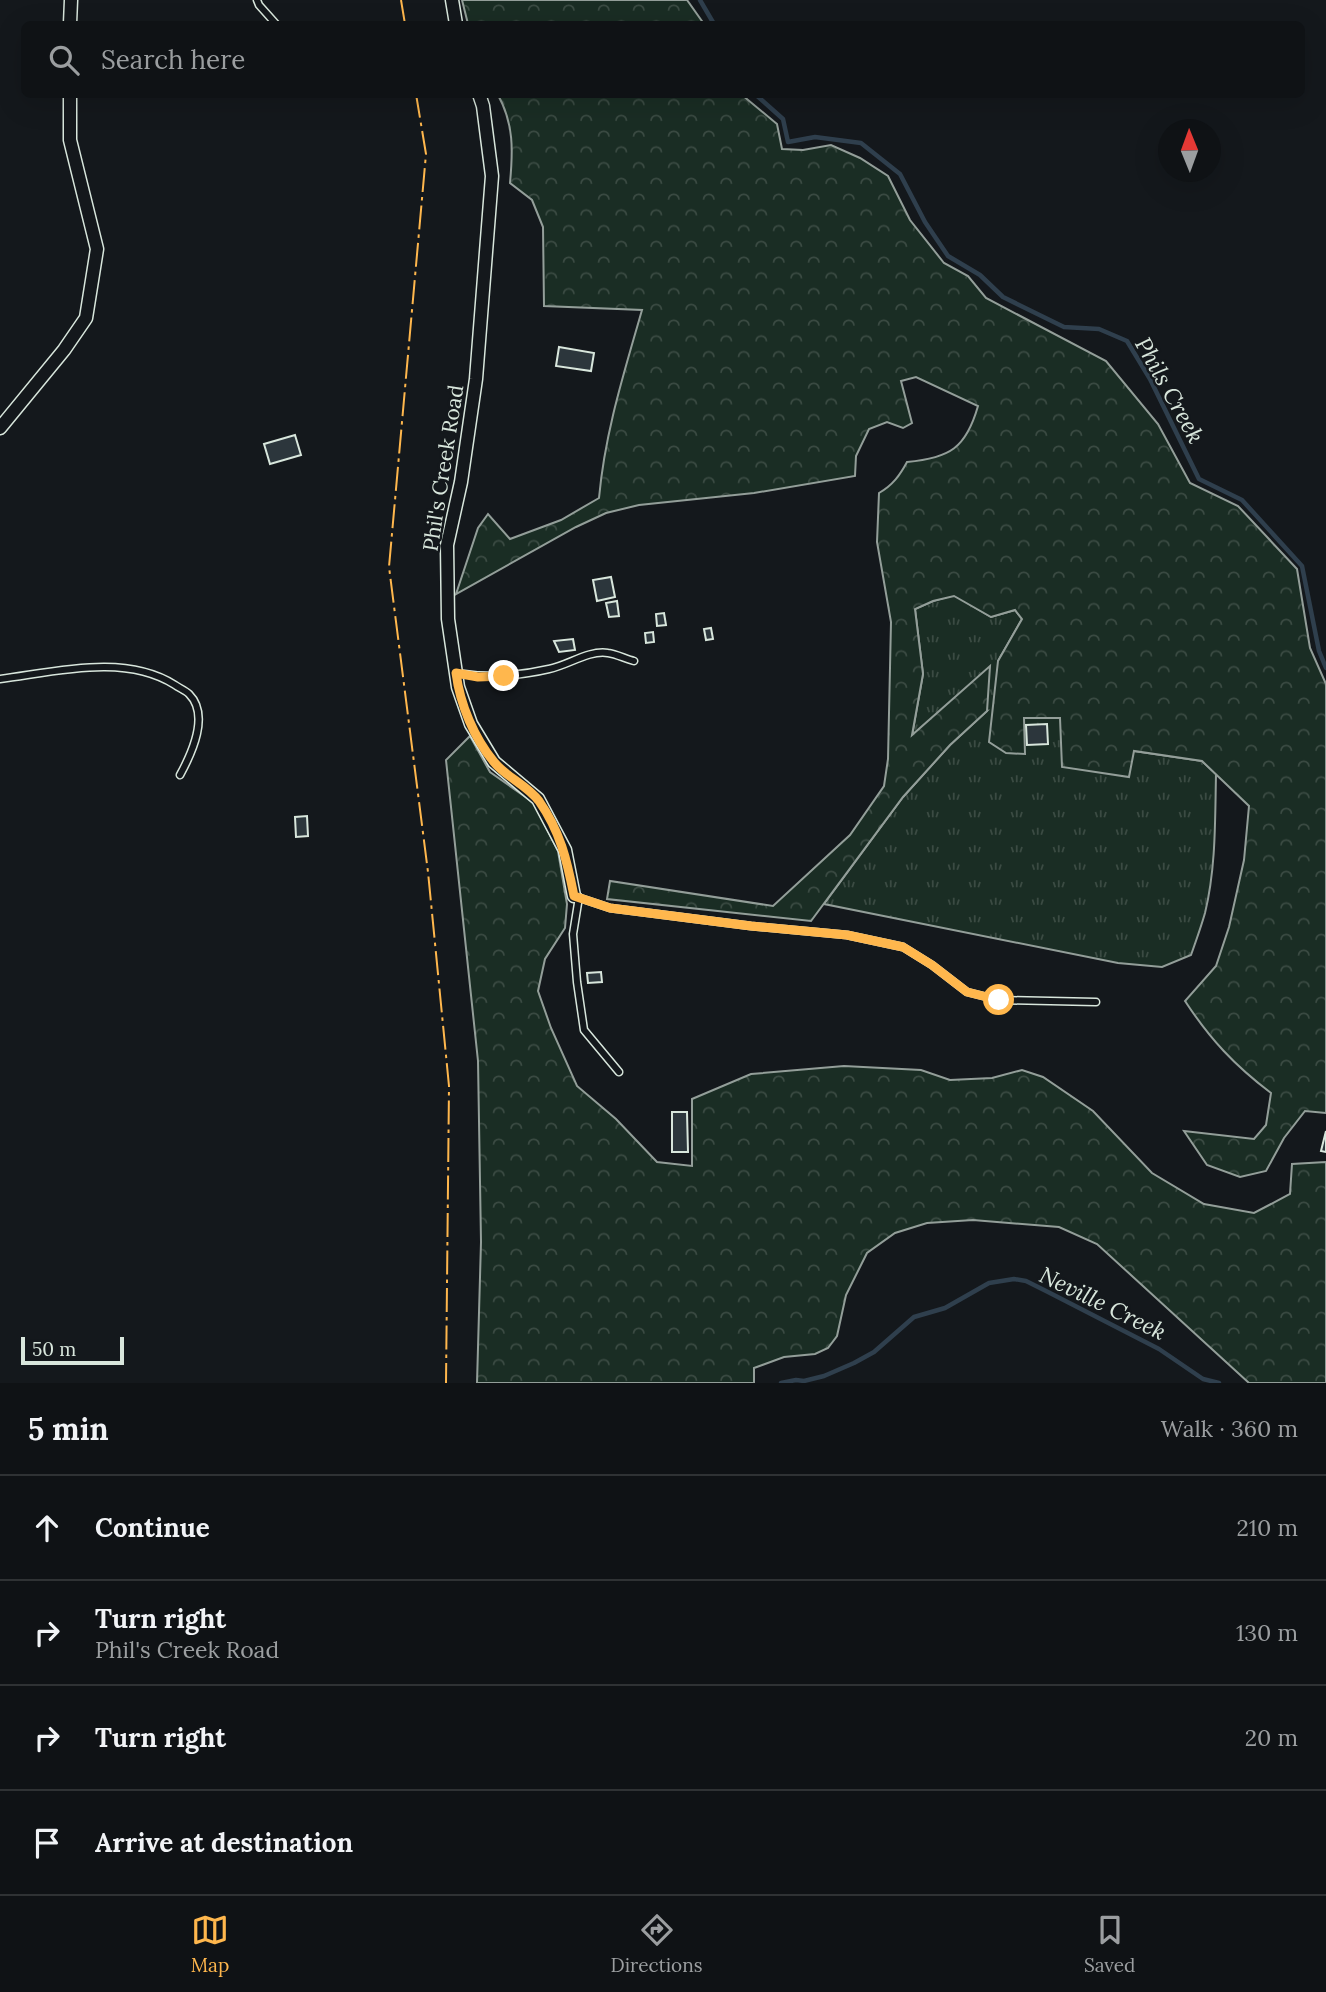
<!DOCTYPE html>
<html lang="en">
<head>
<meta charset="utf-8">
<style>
	body { margin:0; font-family:Lora,serif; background:#1d2022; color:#f1f3f6 }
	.compass { position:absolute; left:1158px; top:119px; width:63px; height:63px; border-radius:50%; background:#0f1215; box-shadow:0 7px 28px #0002; rotate:359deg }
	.scale { position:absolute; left:21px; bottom:18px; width:103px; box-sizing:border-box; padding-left:7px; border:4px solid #d8e6dc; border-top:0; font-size:19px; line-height:24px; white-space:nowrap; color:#d8e6dc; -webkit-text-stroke:5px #14181c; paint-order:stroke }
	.stop { position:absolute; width:21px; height:21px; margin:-16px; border:5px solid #ffb74d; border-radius:50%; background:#fff }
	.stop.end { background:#ffb74d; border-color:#fff; box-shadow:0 2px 7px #0008 }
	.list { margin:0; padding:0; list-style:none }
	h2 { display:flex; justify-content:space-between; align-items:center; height:91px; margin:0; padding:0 28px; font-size:30px }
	h2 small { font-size:23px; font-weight:400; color:#9b9ea0 }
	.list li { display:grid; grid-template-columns:46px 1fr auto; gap:21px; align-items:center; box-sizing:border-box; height:105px; padding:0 28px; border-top:2px solid #2f3234 }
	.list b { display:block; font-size:26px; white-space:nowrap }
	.list p { margin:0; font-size:23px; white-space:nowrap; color:#9b9ea0 }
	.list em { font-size:23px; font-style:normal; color:#9b9ea0 }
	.icon { flex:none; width:38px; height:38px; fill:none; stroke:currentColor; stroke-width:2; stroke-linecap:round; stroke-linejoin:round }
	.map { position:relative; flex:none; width:1326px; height:1383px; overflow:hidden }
	.search { position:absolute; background:#0f1215; box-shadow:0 7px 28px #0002; left:21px; right:21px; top:21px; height:77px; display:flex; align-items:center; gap:18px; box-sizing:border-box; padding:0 24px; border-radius:10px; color:#9b9ea0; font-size:26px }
	.sheet { height:511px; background:#0f1215 }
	nav { display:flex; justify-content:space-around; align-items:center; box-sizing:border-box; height:98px; border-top:2px solid #2f3234; background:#0f1215; font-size:19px; color:#9b9ea0 }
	nav a { display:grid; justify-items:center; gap:4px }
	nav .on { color:#ffb74d }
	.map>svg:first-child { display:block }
</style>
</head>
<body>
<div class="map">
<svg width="1326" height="1383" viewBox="0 0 1326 1383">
	<defs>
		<pattern id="grass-tufts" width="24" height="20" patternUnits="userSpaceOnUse" patternTransform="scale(1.75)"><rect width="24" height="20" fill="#1a2d24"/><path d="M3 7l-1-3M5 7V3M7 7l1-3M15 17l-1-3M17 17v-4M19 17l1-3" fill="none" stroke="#3b4b43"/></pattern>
		<pattern id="forest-crowns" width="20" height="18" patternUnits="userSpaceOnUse" patternTransform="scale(1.75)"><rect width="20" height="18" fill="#1a2d24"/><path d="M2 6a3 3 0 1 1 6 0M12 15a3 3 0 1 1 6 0" fill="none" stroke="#3b4b43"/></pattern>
	</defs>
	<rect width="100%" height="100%" fill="#14181c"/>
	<!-- grass -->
	<path fill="url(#grass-tufts)" stroke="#939e99" stroke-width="2" d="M 954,595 L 991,617 L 1015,610 L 1022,619 L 998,661 L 1024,717 L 1061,718 L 1134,751 L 1202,761 L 1216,774 C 1215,820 1216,868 1205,913 C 1201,927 1196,941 1191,955 L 1162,967 L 1118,963 L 824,904 L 903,797 L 950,745 L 987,711 L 933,718 L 912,736 L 923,674 L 915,609 L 933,601 Z"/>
	<!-- forest -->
	<g fill="url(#forest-crowns)" stroke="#939e99" stroke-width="2">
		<polygon points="462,0 687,0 704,24 468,24"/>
		<path d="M 498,95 L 742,95 L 777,124 L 782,149 L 803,150 L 831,145 L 860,158 L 888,176 L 910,220 L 944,263 L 968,276 L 986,298 L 1106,361 L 1158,424 L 1190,483 L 1238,506 L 1297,569 L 1310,648 L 1326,684 L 1326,1113 L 1305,1111 L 1284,1138 L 1266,1171 L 1240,1177 L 1207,1165 L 1184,1131 L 1254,1139 L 1266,1125 L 1271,1093 C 1234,1065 1210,1039 1185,1001 L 1216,966 L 1229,927 L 1244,860 L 1249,806 L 1202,761 L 1134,751 L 1129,777 L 1062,767 L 1060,718 L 1024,718 L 1025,754 L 1006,753 L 989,742 L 998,661 L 1022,619 L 1015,610 L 991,617 L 954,596 L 933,601 L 915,609 L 923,674 L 912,735 L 990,666 L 987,711 L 950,745 L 903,797 L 811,921 L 607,899 L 610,881 L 773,906 L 850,835 L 884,786 L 888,759 L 891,622 L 877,542 L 879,493 C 893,485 900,475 907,462 C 950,458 966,448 978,406 L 916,377 L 901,381 L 912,423 L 903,428 L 887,422 L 869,429 L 856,456 L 855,476 L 754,493 L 639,505 L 606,513 L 576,527 L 456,594 L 478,528 L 488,514 L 510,539 L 561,520 L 599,498 C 605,432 624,373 642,310 L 544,306 L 543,227 L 532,200 L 510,183 C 513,151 514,124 498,95 Z"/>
		<polygon points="470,736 490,772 534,803 558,851 567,904 565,928 545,959 538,991 551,1028 577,1086 616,1119 657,1162 692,1166 692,1099 751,1074 844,1066 921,1070 950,1080 992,1078 1022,1070 1043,1077 1093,1111 1152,1173 1204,1204 1254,1213 1290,1194 1292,1164 1326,1162 1326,1383 1249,1383 1097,1244 1059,1227 973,1220 927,1223 895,1233 867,1253 846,1295 837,1336 828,1348 815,1354 784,1357 754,1368 754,1383 477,1383 481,1242 478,1061 446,760"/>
	</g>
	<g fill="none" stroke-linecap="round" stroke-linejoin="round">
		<!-- stream -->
		<g stroke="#2f3f4d" stroke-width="4.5">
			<polyline points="700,0 714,24"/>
			<polyline points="755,94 783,119 788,142 815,137 861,143 900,174 925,222 948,256 980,275 1003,297 1064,327 1099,329 1127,341 1150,379 1199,479 1242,500 1302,566 1319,651 1326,668"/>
			<polyline points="781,1383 796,1380 804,1381 824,1376 854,1363 874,1352 914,1317 945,1308 989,1283 1014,1279 1026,1281 1048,1292 1159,1349 1203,1379 1219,1383"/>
		</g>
	</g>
	<!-- building -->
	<g fill="#2c363c" stroke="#d8e6dc" stroke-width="2">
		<polygon points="559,347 594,353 591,371 556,366"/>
		<polygon points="295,435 301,455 270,464 264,444"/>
		<polygon points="611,577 615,597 597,601 593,580"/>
		<polygon points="617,601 619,616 609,617 606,603"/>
		<polygon points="664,613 666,625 657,626 656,614"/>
		<polygon points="711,628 713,639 706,640 704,629"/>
		<polygon points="653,632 654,642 646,643 645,633"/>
		<polygon points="573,639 575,650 559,652 554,641"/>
		<polygon points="1047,724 1048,744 1027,745 1026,725"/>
		<polygon points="307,816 308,836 296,837 295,817"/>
		<polygon points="601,972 602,982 588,983 587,973"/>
		<polygon points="672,1112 687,1112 688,1152 672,1152"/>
		<polygon points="1326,1131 1326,1152 1321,1151"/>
	</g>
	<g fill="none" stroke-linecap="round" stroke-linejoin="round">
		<!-- service casing -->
		<g stroke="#d8e6dc" stroke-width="9">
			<g id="service">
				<polyline points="257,0 259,5 276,24"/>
				<path d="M 456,673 C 487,678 519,676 549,669 C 569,665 588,650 608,653 C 616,654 626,659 634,661"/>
				<path d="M 0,679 C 55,672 125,653 175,685 C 179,688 185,690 189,694 C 210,715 192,753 180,775"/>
				<polyline points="574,896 610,908 751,926 847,935 903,947 932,965 967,992 999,1000 1096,1002"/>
				<polyline points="579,897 573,934 577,982 584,1030 619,1072"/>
			</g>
		</g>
		<!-- minor casing -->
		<g stroke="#d8e6dc" stroke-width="15">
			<g id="minor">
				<polyline points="452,0 456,24"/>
				<polyline points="70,24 71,0"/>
				<polyline points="479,94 483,106 492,176 476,379 461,482 447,545 448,619 458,687 471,724 494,762 538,799 565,850 574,896"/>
				<polyline points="0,428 64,350 86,318 97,249 70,140 70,94"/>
			</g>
		</g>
		<!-- service -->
		<use href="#service" stroke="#14181c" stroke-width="6"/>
		<!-- minor -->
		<use href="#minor" stroke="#14181c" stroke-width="12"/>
		<!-- power -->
		<g stroke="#ffb74d" stroke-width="2" stroke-dasharray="24 5 3.5 5" stroke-linecap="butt">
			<polyline points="401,0 405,24"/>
			<polyline points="416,94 426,154 389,567 428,872 449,1086 446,1383"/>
		</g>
	</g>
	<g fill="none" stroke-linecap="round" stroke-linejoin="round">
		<!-- route -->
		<path stroke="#ffb74d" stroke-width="9" d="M 504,676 L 478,677 L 456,673 C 460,704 474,738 494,762 C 506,777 527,785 539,801 C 560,831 567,860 574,896 L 610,908 L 751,926 L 847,935 L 903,947 L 932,965 L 967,992 L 999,1000"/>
	</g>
	<g text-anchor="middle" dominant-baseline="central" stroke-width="5" stroke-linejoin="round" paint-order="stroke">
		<!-- street labels -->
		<g font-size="21" fill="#d8e6dc" stroke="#14181c">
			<text transform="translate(443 468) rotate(-81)">Phil's Creek Road</text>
		</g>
		<!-- water labels -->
		<g font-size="23" font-style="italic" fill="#d8e6dc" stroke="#14181c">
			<text transform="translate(1170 390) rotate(61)">Phils Creek</text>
			<text transform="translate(1103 1303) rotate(26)">Neville Creek</text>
		</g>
	</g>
</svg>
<svg class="compass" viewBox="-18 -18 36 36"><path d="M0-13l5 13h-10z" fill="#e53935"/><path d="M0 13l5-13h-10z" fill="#9b9ea0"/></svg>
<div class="scale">50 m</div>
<div class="stop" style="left:999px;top:1000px"></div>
<div class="stop end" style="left:504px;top:676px"></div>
<div class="search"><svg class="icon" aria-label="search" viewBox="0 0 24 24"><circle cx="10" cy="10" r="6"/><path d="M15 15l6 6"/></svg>Search here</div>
</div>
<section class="sheet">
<h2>5 min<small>Walk · 360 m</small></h2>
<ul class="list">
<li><svg class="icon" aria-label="ahead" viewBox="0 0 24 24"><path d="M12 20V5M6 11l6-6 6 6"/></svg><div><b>Continue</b></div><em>210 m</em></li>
<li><svg class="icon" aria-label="right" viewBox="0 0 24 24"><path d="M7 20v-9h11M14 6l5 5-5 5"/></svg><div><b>Turn right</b><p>Phil's Creek Road</p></div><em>130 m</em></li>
<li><svg class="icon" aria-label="right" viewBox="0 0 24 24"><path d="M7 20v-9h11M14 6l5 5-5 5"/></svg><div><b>Turn right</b></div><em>20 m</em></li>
<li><svg class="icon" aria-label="arrive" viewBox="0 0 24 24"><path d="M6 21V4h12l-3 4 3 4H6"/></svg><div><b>Arrive at destination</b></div></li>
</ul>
</section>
<nav>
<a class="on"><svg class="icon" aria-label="map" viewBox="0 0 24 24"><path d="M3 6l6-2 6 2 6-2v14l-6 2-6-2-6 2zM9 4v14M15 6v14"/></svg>Map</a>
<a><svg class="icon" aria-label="directions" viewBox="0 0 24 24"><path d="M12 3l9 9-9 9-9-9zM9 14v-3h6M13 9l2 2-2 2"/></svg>Directions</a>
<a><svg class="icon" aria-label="saved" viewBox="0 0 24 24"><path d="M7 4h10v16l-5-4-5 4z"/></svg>Saved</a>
</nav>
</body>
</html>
